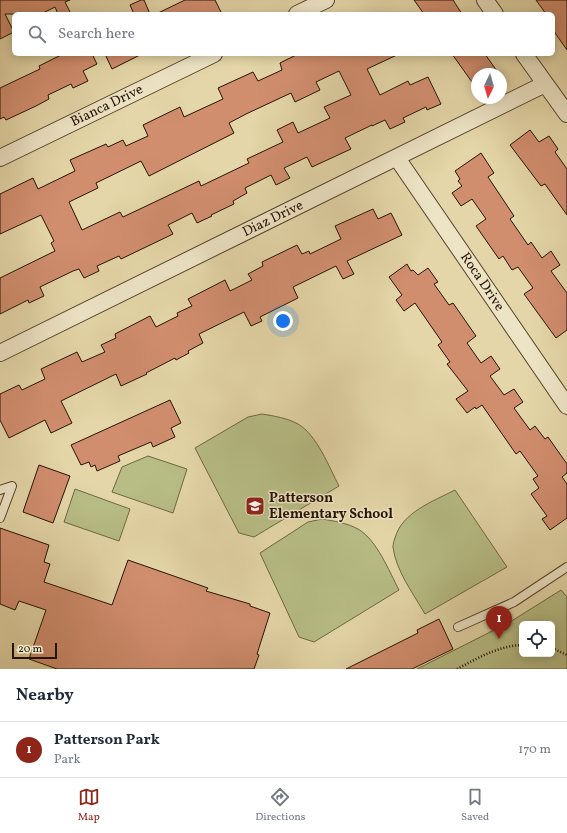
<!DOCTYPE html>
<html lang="en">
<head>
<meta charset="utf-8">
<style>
	body { margin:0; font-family:Vollkorn,serif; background:#f6f6f7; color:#1f2937 }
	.controls { position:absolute; right:12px; bottom:12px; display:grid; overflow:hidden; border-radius:6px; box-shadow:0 2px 10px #0003 }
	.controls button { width:36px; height:36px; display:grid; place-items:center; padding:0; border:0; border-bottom:1px solid #e0e1e3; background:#fff; color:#1f2937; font:20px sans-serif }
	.compass { position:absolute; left:471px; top:68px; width:36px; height:36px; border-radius:50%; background:#fff; box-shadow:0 2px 10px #0003; rotate:185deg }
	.scale { position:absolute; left:12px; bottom:10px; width:45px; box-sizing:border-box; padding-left:4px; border:2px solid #261300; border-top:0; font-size:11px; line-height:14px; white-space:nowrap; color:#261300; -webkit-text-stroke:3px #ede4c6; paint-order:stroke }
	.you { position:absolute; left:283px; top:321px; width:14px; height:14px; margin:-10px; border:3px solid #fff; border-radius:50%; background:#1a73e8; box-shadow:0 0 0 6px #1a73e833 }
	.badge { display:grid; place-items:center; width:26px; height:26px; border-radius:50%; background:#8f2418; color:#fff; font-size:13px; font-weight:700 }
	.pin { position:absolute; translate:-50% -33px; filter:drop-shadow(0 1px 2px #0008) }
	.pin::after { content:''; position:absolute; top:21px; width:14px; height:12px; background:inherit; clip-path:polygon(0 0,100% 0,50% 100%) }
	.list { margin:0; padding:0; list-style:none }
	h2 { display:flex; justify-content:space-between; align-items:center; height:52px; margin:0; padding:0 16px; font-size:17px }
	h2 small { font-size:13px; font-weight:400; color:#747a83 }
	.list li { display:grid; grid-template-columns:26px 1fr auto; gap:12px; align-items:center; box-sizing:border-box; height:56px; padding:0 16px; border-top:1px solid #e0e1e3 }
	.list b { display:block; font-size:15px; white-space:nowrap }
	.list p { margin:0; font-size:13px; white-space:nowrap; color:#747a83 }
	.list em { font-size:13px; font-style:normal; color:#747a83 }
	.icon { flex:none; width:22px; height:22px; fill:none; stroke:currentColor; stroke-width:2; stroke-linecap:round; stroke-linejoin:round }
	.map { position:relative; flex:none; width:567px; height:669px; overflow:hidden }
	.search { position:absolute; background:#fff; box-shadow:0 2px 10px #0003; left:12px; right:12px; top:12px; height:44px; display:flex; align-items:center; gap:10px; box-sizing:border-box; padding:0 14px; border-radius:6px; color:#747a83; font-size:15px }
	.sheet { height:108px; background:#fff }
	nav { display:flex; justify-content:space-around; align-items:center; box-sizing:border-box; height:56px; border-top:1px solid #e0e1e3; background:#fff; font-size:11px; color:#747a83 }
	nav a { display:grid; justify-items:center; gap:2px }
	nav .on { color:#8f2418 }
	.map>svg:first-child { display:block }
</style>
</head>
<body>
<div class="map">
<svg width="567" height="669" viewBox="0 0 567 669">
	<rect width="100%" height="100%" fill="#e4d6a8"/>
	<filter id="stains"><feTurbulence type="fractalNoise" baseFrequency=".005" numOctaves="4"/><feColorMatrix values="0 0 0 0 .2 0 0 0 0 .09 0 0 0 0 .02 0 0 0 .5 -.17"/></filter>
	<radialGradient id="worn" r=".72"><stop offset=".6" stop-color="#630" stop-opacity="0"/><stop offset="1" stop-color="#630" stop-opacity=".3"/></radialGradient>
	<!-- green -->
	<g fill="#b7bd85" stroke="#6e6842" fill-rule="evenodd">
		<path d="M 262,414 C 274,416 287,418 298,424 C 317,435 329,467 339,486 L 254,537 L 239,533 L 195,448 L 248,417 Z"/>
		<polygon points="148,456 187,469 173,513 112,492 122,467"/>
		<polygon points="75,489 130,509 119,541 64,522"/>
		<path d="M 455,490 L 507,567 L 425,614 C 413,593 396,571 393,547 C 393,544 394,541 395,538 C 402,512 434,501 455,490 Z"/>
		<path d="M 322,519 C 334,521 347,523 358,529 C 377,540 389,571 399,590 L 314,642 L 299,637 L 260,553 L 308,522 Z"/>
		<path d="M 561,590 L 567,597 L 567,669 L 417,669 L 510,622 ZM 522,624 L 552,624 L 552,654 L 522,654 Z"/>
	</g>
	<!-- building -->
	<g fill="#d18e6f" stroke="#261300" fill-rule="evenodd">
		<polygon points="0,0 70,0 65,2 71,14 58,14 55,7 41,14 5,14 14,32 0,39"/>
		<polygon points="141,0 144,0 150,14 134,14 130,5"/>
		<polygon points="185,0 215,0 222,14 156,14"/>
		<polygon points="414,0 453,0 462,14 424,14"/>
		<polygon points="536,0 567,0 567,50 553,30 553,14 546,14"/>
		<polygon points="63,54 92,54 97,64 83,71 88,81 73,88 71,84 48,95 49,99 36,106 6,120 4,117 0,119 0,88 40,69 39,66"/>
		<polygon points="105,54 142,54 112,69"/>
		<path d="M 298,54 L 399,54 L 367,69 L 380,95 L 408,81 L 410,85 L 428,77 L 441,104 L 427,110 L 426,107 L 403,118 L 405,122 L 390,129 L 385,120 L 372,126 L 372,125 L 345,138 L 351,149 L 312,167 L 307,157 L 284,168 L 290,178 L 276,185 L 271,175 L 245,188 L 247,193 L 233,201 L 234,204 L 211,215 L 212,216 L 197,223 L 192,213 L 168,225 L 173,234 L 121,259 L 119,256 L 97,266 L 99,271 L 84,278 L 79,269 L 73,271 L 40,287 L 44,296 L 29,303 L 28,300 L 0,314 L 0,278 L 55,251 L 51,243 L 54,241 L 41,215 L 0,234 L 0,194 L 33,178 L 38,189 L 75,171 L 70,160 L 106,144 L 108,147 L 123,140 L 126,146 L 148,136 L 143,125 L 180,107 L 184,117 L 223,99 L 218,88 L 253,72 L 258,81 L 282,70 L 280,63 ZM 339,71 L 351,95 L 324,107 L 330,118 L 298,133 L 293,122 L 277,130 L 283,142 L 247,159 L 249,163 L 201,186 L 199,181 L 123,217 L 120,212 L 82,230 L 69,202 L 98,188 L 96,183 L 141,161 L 149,176 L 234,133 L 229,123 L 246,114 L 291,93 L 295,102 L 320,90 L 316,82 Z"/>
		<polygon points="452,54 485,54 499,74 477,74 477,89"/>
		<polygon points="530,130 539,142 549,136 558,149 555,152 567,169 567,215 545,184 541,186 510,145"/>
		<polygon points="481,153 494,173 488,177 514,216 510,219 528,245 531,242 542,258 551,251 560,265 551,271 567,293 567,330 556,338 524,294 533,288 518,267 512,270 503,256 499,259 476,226 486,219 472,199 461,206 452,193 462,186 458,181 460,179 455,171"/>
		<polygon points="373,209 378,219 391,213 402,235 347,261 354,274 343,279 336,266 293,287 298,298 260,317 262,321 251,326 244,312 199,334 203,343 188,351 189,353 176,360 175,358 146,373 147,374 121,386 116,374 61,401 72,423 51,433 45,420 9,438 0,420 0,394 19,385 22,390 45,379 41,369 77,352 82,362 105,352 101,345 116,338 115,334 150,316 156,327 178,316 177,313 192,306 188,299 225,280 230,291 252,280 248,274 263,266 262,262 297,245 302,254 309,251 310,254 341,239 335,226"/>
		<polygon points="407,264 411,271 413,270 418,275 428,268 438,282 434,284 449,305 453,303 476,336 467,343 481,363 491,356 500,369 490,376 504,395 514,389 523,402 514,408 530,430 535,426 545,439 548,437 567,464 567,473 562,477 567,484 567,518 550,530 542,519 547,516 531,494 539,488 533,479 538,476 520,451 516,454 482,405 476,409 475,407 467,413 456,399 468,391 447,364 450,362 438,345 442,342 415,303 404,311 396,300 402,295 389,277"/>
		<polygon points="170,400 181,423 171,428 175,437 153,447 151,442 118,456 120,461 97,471 95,465 91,467 89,462 81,465 71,445"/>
		<polygon points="39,465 70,476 53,523 23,512"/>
		<polygon points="0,528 49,545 44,562 50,564 44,582 112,605 128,560 208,588 206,591 250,604 250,606 270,613 257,654 259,655 254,669 57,669 29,659 46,610 19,601 15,610 0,604"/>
		<polygon points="439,619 453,649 412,669 346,669 418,633 417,630"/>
	</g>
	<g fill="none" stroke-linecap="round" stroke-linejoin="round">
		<!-- lane casing -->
		<g stroke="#56442a" stroke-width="10">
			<g id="lane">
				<polyline points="0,490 12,486 0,518"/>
				<polyline points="458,627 514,602 567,567"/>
			</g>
		</g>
		<!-- street casing -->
		<g stroke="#56442a" stroke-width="18">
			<g id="street">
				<polyline points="485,0 495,14"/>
				<polyline points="297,14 326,0"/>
				<polyline points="524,54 567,114"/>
				<polyline points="0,158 214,54"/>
				<polyline points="397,158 567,406"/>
				<polyline points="0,353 545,84"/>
			</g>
		</g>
		<!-- path -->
		<g stroke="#261300" stroke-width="2.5" stroke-dasharray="1 2" stroke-linecap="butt">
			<polyline points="552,648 567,655"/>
			<path d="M 457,669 C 478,658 498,646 522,645"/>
		</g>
		<!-- lane -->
		<use href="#lane" stroke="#ede4c6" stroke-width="8"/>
		<!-- street -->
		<use href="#street" stroke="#ede4c6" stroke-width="16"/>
	</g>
	<!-- icons -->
	<defs>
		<g id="school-square" transform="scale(1)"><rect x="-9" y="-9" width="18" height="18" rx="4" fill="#8f2418" stroke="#ede4c6"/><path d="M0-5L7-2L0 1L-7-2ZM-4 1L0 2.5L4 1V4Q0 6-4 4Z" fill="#fff"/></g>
	</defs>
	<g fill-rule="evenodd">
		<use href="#school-square" x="255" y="506"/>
	</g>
	<g text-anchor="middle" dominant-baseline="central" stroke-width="3" stroke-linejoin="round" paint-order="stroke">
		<!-- street labels -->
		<g font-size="14" fill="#261300" stroke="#ede4c6">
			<text transform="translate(107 106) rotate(-26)">Bianca Drive</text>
			<text transform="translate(273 219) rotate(-26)">Diaz Drive</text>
			<text transform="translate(482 282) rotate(56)">Roca Drive</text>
		</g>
		<!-- poi labels -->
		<g font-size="14" font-weight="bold" fill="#261300" stroke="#ede4c6" text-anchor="start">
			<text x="269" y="498">Patterson<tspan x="269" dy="16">Elementary School</tspan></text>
		</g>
	</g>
	<rect width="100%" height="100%" filter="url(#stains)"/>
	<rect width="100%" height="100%" fill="url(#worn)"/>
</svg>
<div class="controls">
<button><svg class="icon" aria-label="locate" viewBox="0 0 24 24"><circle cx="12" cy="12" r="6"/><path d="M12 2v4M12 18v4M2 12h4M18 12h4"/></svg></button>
</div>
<svg class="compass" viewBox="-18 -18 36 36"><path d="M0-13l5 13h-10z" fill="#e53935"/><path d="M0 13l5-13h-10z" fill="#747a83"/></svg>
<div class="scale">20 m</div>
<div class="you"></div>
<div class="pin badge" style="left:499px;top:639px">1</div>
<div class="search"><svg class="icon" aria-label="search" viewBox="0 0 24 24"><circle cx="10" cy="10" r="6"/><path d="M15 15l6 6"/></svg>Search here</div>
</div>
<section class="sheet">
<h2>Nearby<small></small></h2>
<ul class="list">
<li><span class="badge">1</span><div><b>Patterson Park</b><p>Park</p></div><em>170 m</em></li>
</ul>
</section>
<nav>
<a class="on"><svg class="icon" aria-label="map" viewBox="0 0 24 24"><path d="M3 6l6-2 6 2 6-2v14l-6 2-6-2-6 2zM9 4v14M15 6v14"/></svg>Map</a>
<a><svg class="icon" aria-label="directions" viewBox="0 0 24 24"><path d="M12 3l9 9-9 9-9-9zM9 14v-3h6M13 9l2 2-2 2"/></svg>Directions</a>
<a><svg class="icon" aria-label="saved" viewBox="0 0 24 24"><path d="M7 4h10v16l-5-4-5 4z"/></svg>Saved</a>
</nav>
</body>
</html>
